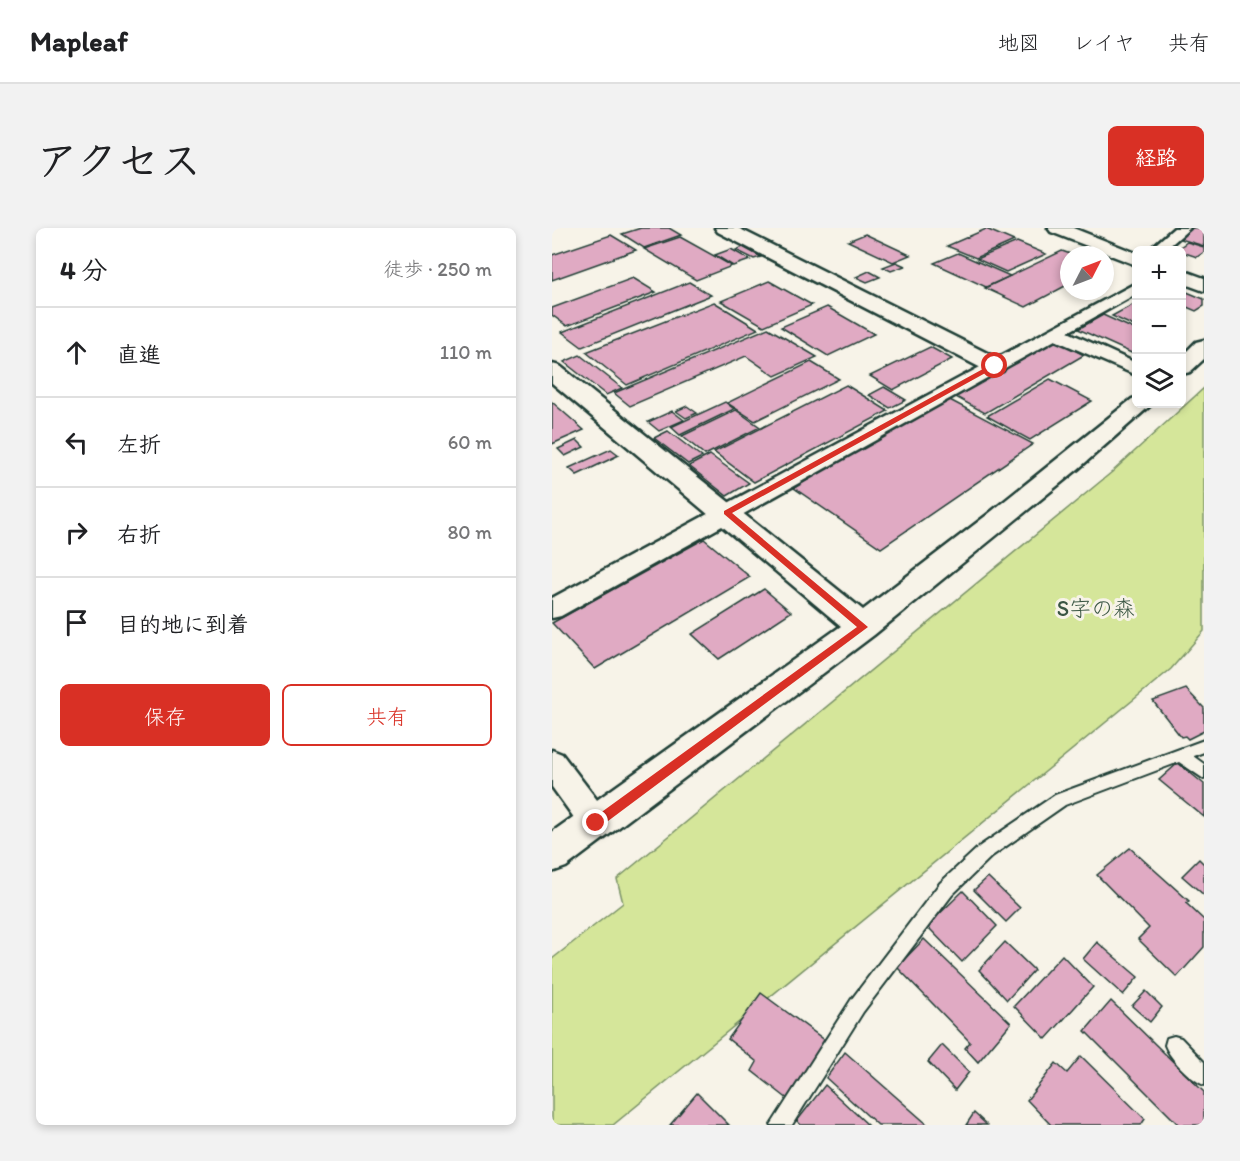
<!DOCTYPE html>
<html lang="ja">
<head>
<meta charset="utf-8">
<style>
	body { margin:0; font-family:Itim,"Klee One",sans-serif; background:#f2f2f2; color:#202124 }
	.controls { position:absolute; right:18px; top:18px; display:grid; overflow:hidden; border-radius:9px; box-shadow:0 3px 9px #0003 }
	.controls button { width:54px; height:54px; display:grid; place-items:center; padding:0; border:0; border-bottom:2px solid #e0e0e0; background:#fff; color:#202124; font:30px sans-serif }
	.compass { position:absolute; left:508px; top:18px; width:54px; height:54px; border-radius:50%; background:#fff; box-shadow:0 3px 9px #0003; rotate:48deg }
	.stop { position:absolute; width:18px; height:18px; margin:-14px; border:4px solid #d93025; border-radius:50%; background:#fff }
	.stop.end { background:#d93025; border-color:#fff; box-shadow:0 2px 6px #0008 }
	.list { margin:0; padding:0; list-style:none }
	h2 { display:flex; justify-content:space-between; align-items:center; height:78px; margin:0; padding:0 24px; font-size:26px }
	h2 small { font-size:20px; font-weight:400; color:#757577 }
	.list li { display:grid; grid-template-columns:39px 1fr auto; gap:18px; align-items:center; box-sizing:border-box; height:90px; padding:0 24px; border-top:2px solid #e0e0e0 }
	.list b { display:block; font-size:22px; white-space:nowrap }
	.list em { font-size:20px; font-style:normal; color:#757577 }
	.actions { display:flex; gap:12px; padding:18px 24px }
	.actions a { flex:1; padding:14px 0; border:2px solid #d93025; border-radius:9px; text-align:center; font-size:21px; color:#d93025 }
	.actions .main { background:#d93025; color:#fff }
	.icon { flex:none; width:33px; height:33px; fill:none; stroke:currentColor; stroke-width:2; stroke-linecap:round; stroke-linejoin:round }
	.map { position:relative; flex:none; width:652px; height:897px; overflow:hidden; border-radius:9px }
	header { display:flex; align-items:center; gap:36px; box-sizing:border-box; height:84px; padding:0 30px; background:#fff; border-bottom:2px solid #e0e0e0 }
	header strong { font-size:28px }
	nav { display:flex; gap:33px; margin-inline-start:auto; font-size:21px }
	.intro { display:flex; align-items:center; justify-content:space-between; box-sizing:border-box; height:144px; padding:0 36px }
	h1 { margin:0; font-size:42px }
	.button { padding:15px 27px; border-radius:9px; background:#d93025; color:#fff; font-size:21px; font-weight:700 }
	main { display:flex; gap:36px; padding:0 36px }
	aside { flex:1; background:#fff; border-radius:9px; box-shadow:0 3px 9px #0003 }
	.map>svg:first-child { display:block }
</style>
</head>
<body>
<header>
<strong>Mapleaf</strong>
<nav><a>地図</a><a>レイヤ</a><a>共有</a></nav>
</header>
<div class="intro"><h1>アクセス</h1><a class="button">経路</a></div>
<main>
<aside>
<h2>4 分<small>徒歩 · 250 m</small></h2>
<ul class="list">
<li><svg class="icon" aria-label="ahead" viewBox="0 0 24 24"><path d="M12 20V5M6 11l6-6 6 6"/></svg><div><b>直進</b></div><em>110 m</em></li>
<li><svg class="icon" aria-label="left" viewBox="0 0 24 24"><path d="M17 20v-9H6M10 6l-5 5 5 5"/></svg><div><b>左折</b></div><em>60 m</em></li>
<li><svg class="icon" aria-label="right" viewBox="0 0 24 24"><path d="M7 20v-9h11M14 6l5 5-5 5"/></svg><div><b>右折</b></div><em>80 m</em></li>
<li><svg class="icon" aria-label="arrive" viewBox="0 0 24 24"><path d="M6 21V4h12l-3 4 3 4H6"/></svg><div><b>目的地に到着</b></div></li>
</ul>
<div class="actions"><a class="main">保存</a><a>共有</a></div>
</aside>
<div class="map">
<svg width="652" height="897" viewBox="0 0 652 897">
	<rect width="100%" height="100%" fill="#f7f3e8"/>
	<filter id="ink" filterUnits="userSpaceOnUse"><feTurbulence type="fractalNoise" baseFrequency=".0167" numOctaves="2"/><feDisplacementMap in="SourceGraphic" scale="12" xChannelSelector="R" yChannelSelector="G"/><feConvolveMatrix kernelMatrix="1 2 1 2 8 2 1 2 1" color-interpolation-filters="sRGB"/></filter>
	<g filter="url(#ink)">
		<!-- green -->
		<polygon fill="#d5e69a" stroke="#7a9267" stroke-width="1.5" points="652,160 652,403 619,441 61,897 0,897 0,731 71,675 65,651 560,244"/>
		<!-- building -->
		<g fill="#e0aac3" stroke="#1f3d34" stroke-width="1.5">
			<polygon points="89,0 117,0 129,7 92,20 70,6"/>
			<polygon points="636,0 652,0 652,18 625,10"/>
			<polygon points="434,1 462,13 424,30 395,18"/>
			<polygon points="313,6 358,27 341,34 296,13"/>
			<polygon points="59,7 84,22 0,52 0,27"/>
			<polygon points="128,9 180,38 144,52 92,21"/>
			<polygon points="465,14 494,26 454,44 425,31"/>
			<polygon points="635,14 652,19 652,24 645,29 624,22"/>
			<polygon points="191,19 209,29 202,31 184,22"/>
			<polygon points="179,21 198,32 181,38 163,27"/>
			<polygon points="510,23 521,27 517,27 517,56 474,79 433,60"/>
			<polygon points="406,25 458,48 434,59 382,35"/>
			<polygon points="344,34 353,38 339,43 331,39"/>
			<polygon points="317,43 328,49 315,54 304,49"/>
			<polygon points="81,50 104,64 15,98 0,87 0,80"/>
			<polygon points="217,53 260,77 212,98 169,73"/>
			<polygon points="137,54 159,67 30,119 10,104"/>
			<polygon points="630,62 652,71 652,78 644,83 630,77"/>
			<polygon points="162,74 206,101 75,157 34,124"/>
			<polygon points="580,77 584,79 584,99 560,88"/>
			<polygon points="275,79 322,106 276,128 229,99"/>
			<polygon points="551,87 584,102 584,127 526,101"/>
			<polygon points="216,100 265,129 223,148 194,128 78,178 62,165"/>
			<polygon points="503,112 532,127 433,185 402,168"/>
			<polygon points="378,119 400,131 341,162 318,148"/>
			<polygon points="28,127 70,160 54,167 12,134"/>
			<polygon points="259,134 287,151 203,193 175,175"/>
			<polygon points="498,151 540,173 478,212 435,188"/>
			<polygon points="294,157 336,183 202,254 162,224"/>
			<polygon points="332,159 354,172 338,180 317,167"/>
			<polygon points="394,170 481,216 329,320 242,260"/>
			<polygon points="0,174 32,202 0,216"/>
			<polygon points="173,174 182,181 128,207 119,199"/>
			<polygon points="135,178 145,185 134,190 124,183"/>
			<polygon points="184,182 208,199 153,227 130,208"/>
			<polygon points="120,183 132,192 107,203 96,194"/>
			<polygon points="116,203 150,229 136,236 102,210"/>
			<polygon points="25,212 32,219 13,228 6,221"/>
			<polygon points="59,221 67,227 25,247 17,240"/>
			<polygon points="158,227 197,255 175,268 137,238"/>
			<polygon points="152,311 198,349 43,441 0,395"/>
			<polygon points="212,361 239,384 167,431 140,406"/>
			<polygon points="634,461 652,480 652,503 636,511 633,508 629,509 601,473"/>
			<polygon points="626,535 652,556 652,589 607,552"/>
			<polygon points="578,620 637,673 634,675 652,692 652,719 625,749 586,711 597,700 545,647"/>
			<polygon points="647,631 652,636 652,667 630,648"/>
			<polygon points="436,649 468,680 454,694 422,662"/>
			<polygon points="411,663 445,698 410,734 375,698"/>
			<polygon points="372,711 459,795 426,834 413,820 418,814 345,739"/>
			<polygon points="453,714 482,742 455,772 427,742"/>
			<polygon points="545,714 586,749 571,767 531,731"/>
			<polygon points="510,727 541,759 494,811 462,778"/>
			<polygon points="594,763 610,779 598,794 580,778"/>
			<polygon points="209,765 274,813 237,872 200,843 205,834 176,811"/>
			<polygon points="559,773 652,864 652,897 627,897 533,803"/>
			<polygon points="390,817 417,844 403,862 376,834"/>
			<polygon points="293,824 376,897 326,897 274,850"/>
			<polygon points="529,828 593,891 589,897 499,897 475,872 504,835 515,845"/>
			<polygon points="273,857 316,897 249,897 245,893"/>
			<polygon points="145,865 177,897 118,897"/>
			<polygon points="422,885 435,897 414,897"/>
		</g>
		<g fill="none" stroke-linecap="round" stroke-linejoin="round">
			<!-- lane casing -->
			<g stroke="#1f3d34" stroke-width="4">
				<g id="lane">
					<polygon points="652,512 652,524 641,528 652,536 652,551 627,534 513,577 440,628 400,667 311,784 240,897 219,897 299,772 388,655 428,618 503,567"/>
					<path d="M 622,808 L 629,810 L 652,834 L 652,857 C 638,851 618,831 613,817 L 615,810 Z"/>
				</g>
			</g>
			<!-- street casing -->
			<g stroke="#1f3d34" stroke-width="5">
				<g id="street">
					<polygon points="622,0 638,0 613,22 597,22"/>
					<polygon points="584,55 584,66 516,104 584,135 584,147 503,112 9,388 0,390 0,370"/>
					<polygon points="0,522 10,526 55,585 60,595 55,605 44,609 33,605 0,559"/>
				</g>
			</g>
			<!-- secondary casing -->
			<g stroke="#1f3d34" stroke-width="5">
				<g id="secondary">
					<polygon points="163,0 186,0 451,133 454,138 451,143 443,145 435,143 166,4"/>
					<polygon points="496,0 521,0 584,25 584,37 499,4"/>
					<polygon points="630,42 652,50 652,63 630,55"/>
					<polygon points="652,112 652,131 638,144 630,146 630,128 644,114"/>
					<polygon points="0,136 8,138 311,382 435,287 580,171 584,170 584,176 600,176 526,241 322,407 14,639 0,644 0,604 289,398 0,155"/>
				</g>
			</g>
			<!-- lane -->
			<use href="#lane" fill="#f7f3e8" fill-rule="evenodd"/>
			<!-- street -->
			<use href="#street" fill="#f7f3e8" fill-rule="evenodd"/>
			<!-- secondary -->
			<use href="#secondary" fill="#f7f3e8" fill-rule="evenodd"/>
		</g>
	</g>
	<!-- route -->
	<polygon fill="#d93025" points="440,136 446,138 180,285 316,399 48,599 40,599 40,591 305,399 172,286 172,283"/>
	<g text-anchor="middle" dominant-baseline="central" stroke-width="6" stroke-linejoin="round" paint-order="stroke">
		<!-- park labels -->
		<g font-size="22" fill="#3a5643" stroke="#f7f3e8">
			<text x="544" y="380">S字の森</text>
		</g>
	</g>
</svg>
<div class="controls">
<button>+</button>
<button>−</button>
<button><svg class="icon" aria-label="layers" viewBox="0 0 24 24"><path d="M12 4l9 5-9 5-9-5zM3 14l9 5 9-5"/></svg></button>
</div>
<svg class="compass" viewBox="-18 -18 36 36"><path d="M0-13l5 13h-10z" fill="#e53935"/><path d="M0 13l5-13h-10z" fill="#757577"/></svg>
<div class="stop" style="left:443px;top:138px"></div>
<div class="stop end" style="left:44px;top:595px"></div>
</div>
</main>
</body>
</html>
